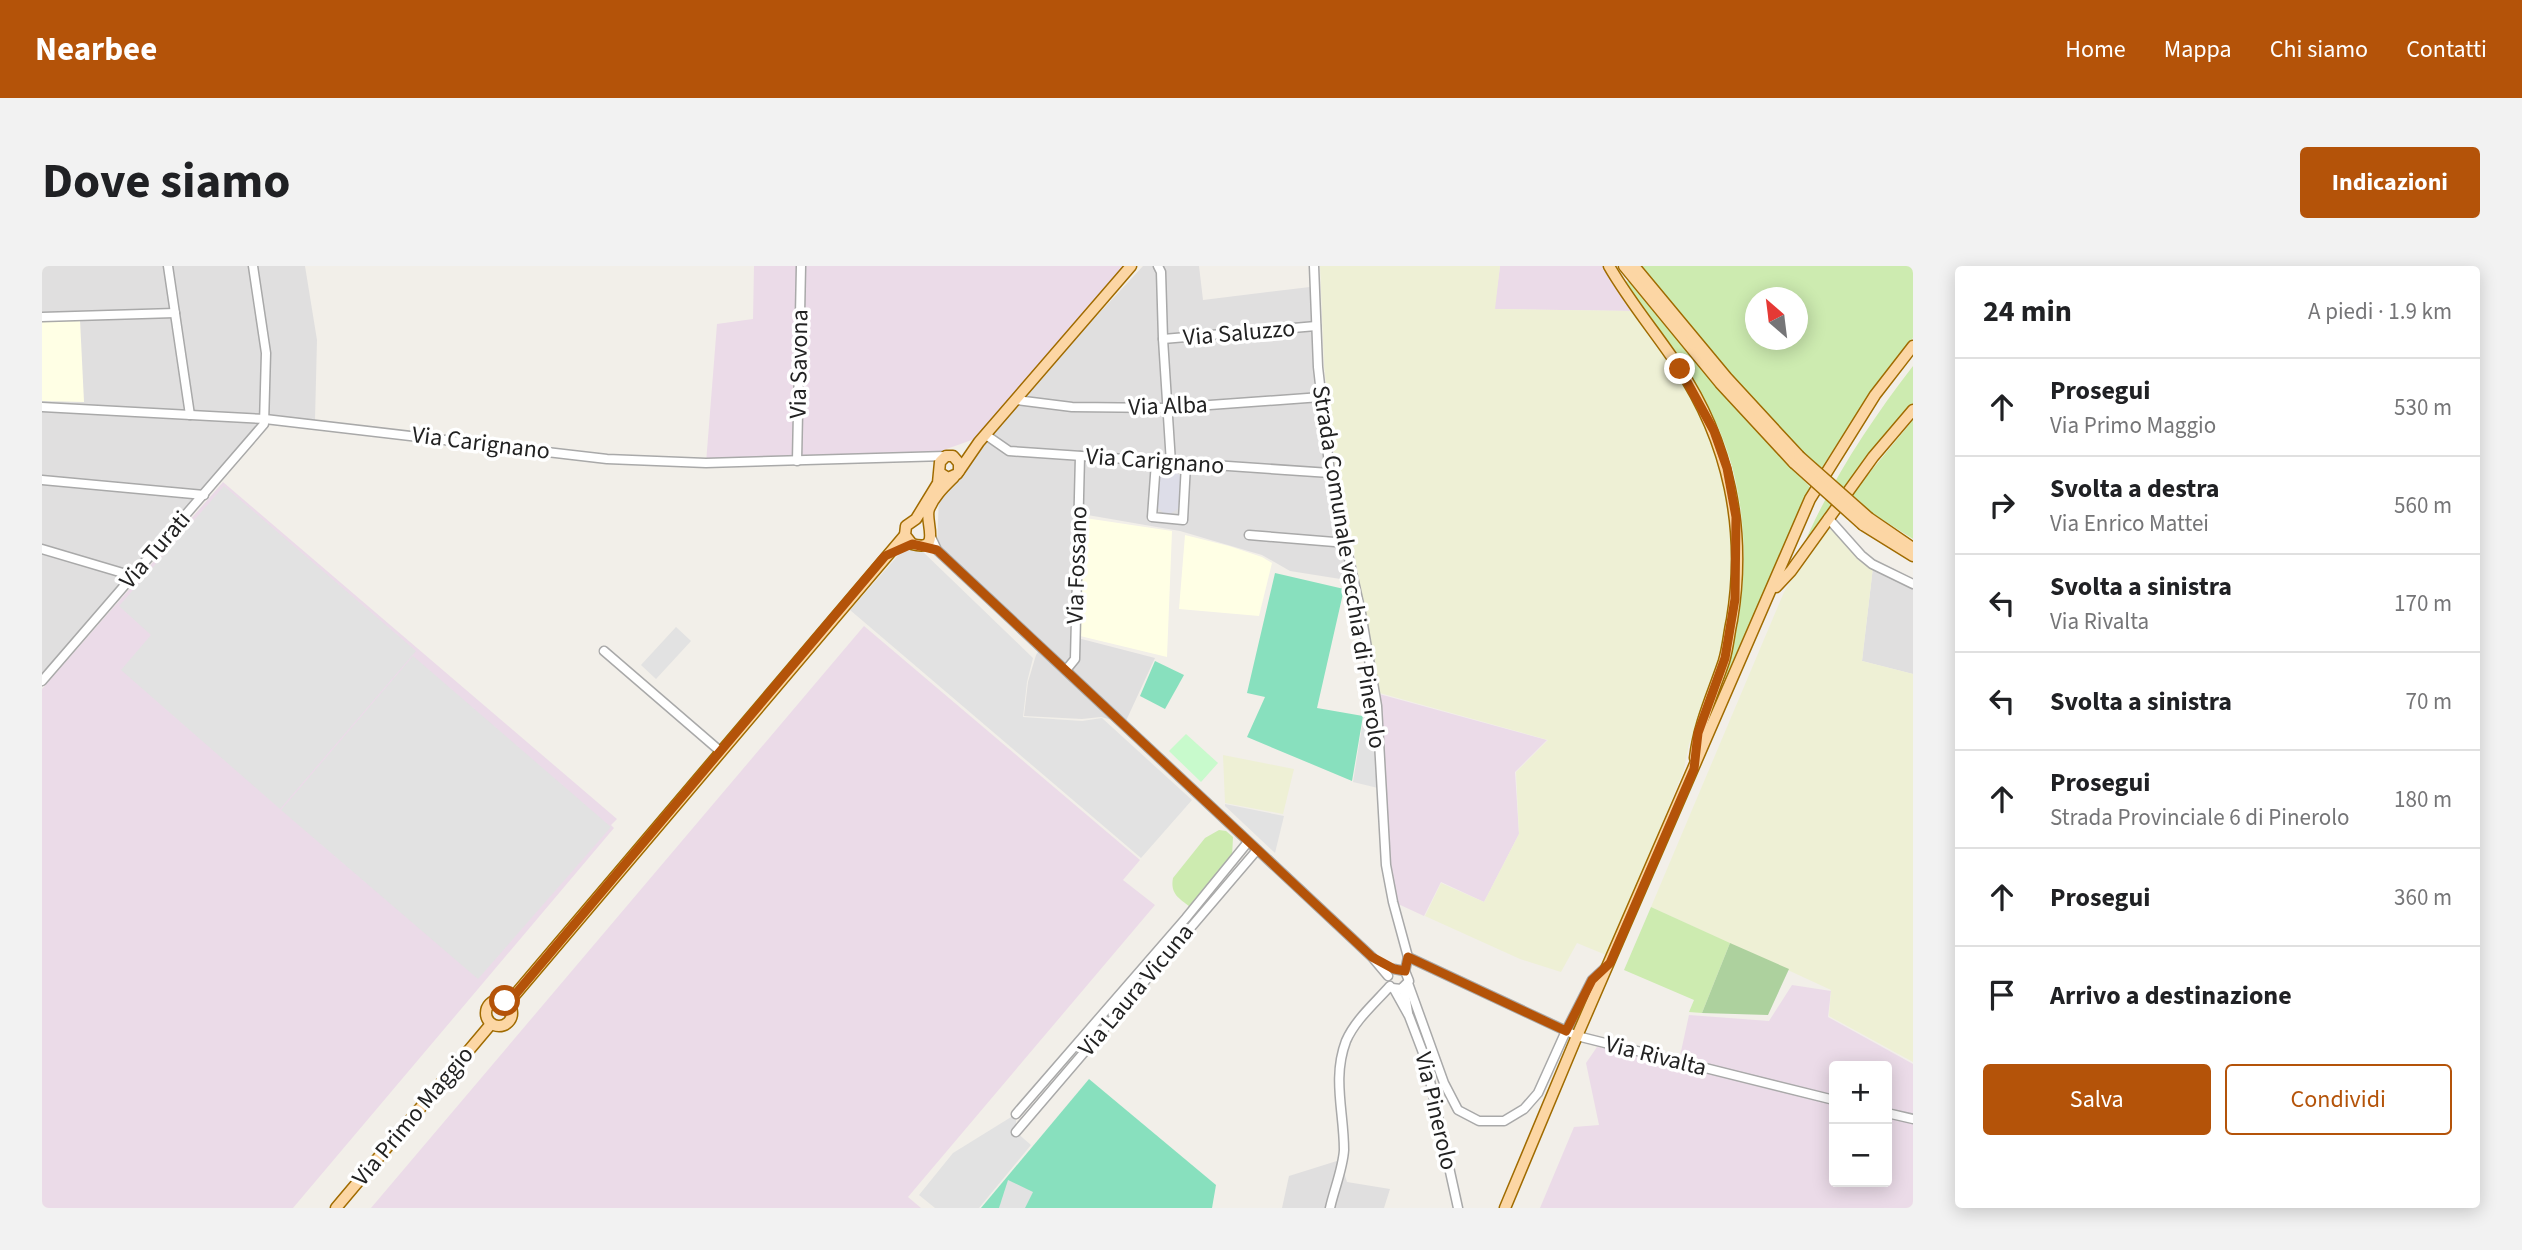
<!DOCTYPE html>
<html lang="it">
<head>
<meta charset="utf-8">
<style>
	body { margin:0; font-family:"Source Sans 3",sans-serif; background:#f2f2f2; color:#202124 }
	.controls { position:absolute; right:21px; bottom:21px; display:grid; overflow:hidden; border-radius:7px; box-shadow:0 4px 18px #0003 }
	.controls button { width:63px; height:63px; display:grid; place-items:center; padding:0; border:0; border-bottom:2px solid #e0e0e0; background:#fff; color:#202124; font:35px sans-serif }
	.compass { position:absolute; left:1703px; top:21px; width:63px; height:63px; border-radius:50%; background:#fff; box-shadow:0 4px 18px #0003; rotate:332deg }
	.stop { position:absolute; width:21px; height:21px; margin:-16px; border:5px solid #b45309; border-radius:50%; background:#fff }
	.stop.end { background:#b45309; border-color:#fff; box-shadow:0 2px 7px #0008 }
	.list { margin:0; padding:0; list-style:none }
	h2 { display:flex; justify-content:space-between; align-items:center; height:91px; margin:0; padding:0 28px; font-size:30px }
	h2 small { font-size:23px; font-weight:400; color:#757577 }
	.list li { display:grid; grid-template-columns:46px 1fr auto; gap:21px; align-items:center; box-sizing:border-box; height:98px; padding:0 28px; border-top:2px solid #e0e0e0 }
	.list b { display:block; font-size:26px; white-space:nowrap }
	.list p { margin:0; font-size:23px; white-space:nowrap; color:#757577 }
	.list em { font-size:23px; font-style:normal; color:#757577 }
	.actions { display:flex; gap:14px; padding:21px 28px }
	.actions a { flex:1; padding:16px 0; border:2px solid #b45309; border-radius:7px; text-align:center; font-size:24px; color:#b45309 }
	.actions .main { background:#b45309; color:#fff }
	.icon { flex:none; width:38px; height:38px; fill:none; stroke:currentColor; stroke-width:2; stroke-linecap:round; stroke-linejoin:round }
	.map { position:relative; flex:none; width:1871px; height:942px; overflow:hidden; border-radius:7px }
	header { display:flex; align-items:center; gap:42px; box-sizing:border-box; height:98px; padding:0 35px; background:#b45309; color:#fff }
	header strong { font-size:33px }
	nav { display:flex; gap:38px; margin-inline-start:auto; font-size:24px }
	.intro { display:flex; align-items:center; justify-content:space-between; box-sizing:border-box; height:168px; padding:0 42px }
	h1 { margin:0; font-size:49px }
	.button { padding:18px 32px; border-radius:7px; background:#b45309; color:#fff; font-size:24px; font-weight:700 }
	main { display:flex; gap:42px; padding:0 42px }
	aside { flex:1; background:#fff; border-radius:7px; box-shadow:0 4px 18px #0003 }
	.map>svg:first-child { display:block }
</style>
</head>
<body>
<header>
<strong>Nearbee</strong>
<nav><a>Home</a><a>Mappa</a><a>Chi siamo</a><a>Contatti</a></nav>
</header>
<div class="intro"><h1>Dove siamo</h1><a class="button">Indicazioni</a></div>
<main>
<div class="map">
<svg width="1871" height="942" viewBox="0 0 1871 942">
	<rect width="100%" height="100%" fill="#f2efe9"/>
	<!-- residential -->
	<g fill="#e0dfdf">
		<polygon points="0,0 263,0 275,74 273,154 223,153 0,408"/>
		<polygon points="1101,0 1157,0 1161,34 1268,21 1288,207 1311,315 1248,305 1220,289 1138,265 1034,247 1028,370 1113,392 1083,457 1059,451 1040,453 982,450 986,416 994,389 1002,377 964,347 895,284 897,228 944,169"/>
		<polygon points="1831,301 1871,321 1871,408 1820,395"/>
		<polygon points="1298,894 1305,916 1348,923 1342,942 1240,942 1247,910"/>
	</g>
	<!-- industrial -->
	<g fill="#ebdbe8" fill-rule="evenodd">
		<polygon points="712,0 1089,0 944,169 879,192 664,197 675,58 711,53"/>
		<polygon points="1458,0 1560,0 1592,45 1452,43"/>
		<polygon points="181,216 575,553 569,559 572,562 251,942 0,942 0,423"/>
		<polygon points="822,360 1098,594 1081,614 1113,639 866,931 879,942 329,942"/>
		<polygon points="1337,428 1505,474 1473,506 1477,568 1442,636 1399,616 1382,650 1354,637 1347,600"/>
		<path d="M 1750,719 L 1789,725 L 1786,751 L 1871,798 L 1871,942 L 1498,942 L 1532,861 L 1557,859 L 1544,797 L 1555,781 L 1638,790 L 1647,749 L 1727,755 ZM 1792,800 L 1845,800 L 1845,916 L 1792,916 Z"/>
	</g>
	<!-- education -->
	<g fill="#ffffe5">
		<polygon points="38,54 42,136 0,135 0,56"/>
		<polygon points="1043,252 1130,265 1125,391 1034,369"/>
		<polygon points="1143,269 1187,280 1220,291 1230,297 1217,350 1137,343"/>
	</g>
	<!-- farmland -->
	<g fill="#eef0d5">
		<polygon points="1278,0 1458,0 1453,43 1592,45 1634,106 1668,167 1680,203 1689,252 1692,313 1680,391 1647,478 1642,503 1622,553 1564,689 1535,677 1519,706 1478,693 1383,650 1399,617 1442,636 1477,568 1474,506 1506,474 1338,427 1310,276 1294,206 1282,100"/>
		<polygon points="1786,259 1807,282 1831,301 1820,395 1871,408 1871,796 1787,750 1789,724 1609,641 1742,326"/>
		<polygon points="1181,489 1252,503 1241,548 1183,537"/>
	</g>
	<!-- grass -->
	<g fill="#cdebb0" fill-rule="evenodd">
		<path d="M 1599,0 L 1871,0 L 1871,72 L 1828,126 L 1779,203 C 1712,141 1656,70 1599,0 ZM 1714,32 L 1756,32 L 1756,74 L 1714,74 Z"/>
		<path d="M 1584,15 L 1588,16 L 1674,121 L 1768,221 L 1683,413 L 1681,413 C 1709,335 1710,238 1676,161 C 1653,109 1617,63 1583,18 Z"/>
		<path d="M 1871,100 L 1871,137 L 1801,223 L 1759,285 C 1787,218 1827,157 1871,100 Z"/>
		<polygon points="1871,154 1871,273 1830,247 1810,228"/>
		<path d="M 1177,564 L 1184,565 L 1191,571 L 1190,591 L 1148,641 C 1137,632 1128,628 1131,612 L 1163,572 Z"/>
		<polygon points="1609,641 1688,677 1660,747 1647,746 1652,734 1582,704"/>
	</g>
	<!-- forest -->
	<polygon fill="#add19e" points="1688,677 1747,703 1726,749 1660,747"/>
	<!-- park -->
	<polygon fill="#c8facc" points="1144,468 1176,497 1159,516 1127,485"/>
	<!-- pitch -->
	<g fill="#88e0be">
		<polygon points="1233,307 1302,323 1275,442 1321,450 1310,515 1205,471 1223,431 1205,427"/>
		<polygon points="1113,395 1142,409 1123,443 1098,430"/>
		<polygon points="1047,813 1174,919 1170,942 939,942"/>
	</g>
	<!-- parking -->
	<g fill="#e2e2e2">
		<polygon points="182,220 374,385 238,543 79,404 109,369 77,340"/>
		<polygon points="878,283 991,392 985,416 981,451 1040,455 1060,452 1150,534 1099,592 808,344 860,285"/>
		<polygon points="634,361 649,375 614,413 599,399"/>
		<polygon points="371,390 569,561 436,713 239,544"/>
		<polygon points="1322,448 1330,450 1336,522 1311,516"/>
		<polygon points="1183,538 1242,550 1233,587 1183,540"/>
		<polygon points="974,848 974,866 989,879 937,942 893,942 877,929 911,887"/>
		<polygon points="966,914 991,926 983,942 957,942"/>
	</g>
	<!-- plaza -->
	<polygon fill="#dddde8" points="1127,202 1139,210 1137,242 1125,250 1115,241 1117,208"/>
	<g fill="none" stroke-linecap="round" stroke-linejoin="round">
		<!-- minor casing -->
		<g stroke="#a9a9a9" stroke-width="11">
			<g id="minor">
				<polyline points="126,0 148,149"/>
				<polyline points="1116,0 1119,6 1121,73 1129,197"/>
				<polyline points="1272,0 1276,101 1288,207 1319,347 1335,440 1344,599 1351,636 1366,691 1363,705"/>
				<polyline points="0,51 133,47"/>
				<polyline points="1121,73 1274,60"/>
				<polyline points="974,134 1030,141 1126,142 1279,131"/>
				<polyline points="0,141 223,153 565,193 664,197 904,190"/>
				<polyline points="944,169 967,185 1288,207"/>
				<polyline points="755,195 759,0"/>
				<polyline points="1114,196 1110,251 1141,254 1144,198"/>
				<polyline points="0,214 162,229"/>
				<polyline points="1786,252 1819,289 1830,298 1871,318"/>
				<polyline points="1207,269 1305,277"/>
				<polyline points="889,271 895,284 1330,691 1346,710"/>
				<polyline points="0,283 91,310"/>
				<polyline points="562,385 678,485"/>
				<polyline points="1024,404 1033,393 1038,190"/>
				<polyline points="0,415 222,158 224,87 211,0"/>
				<polyline points="1366,691 1535,770 1792,834"/>
				<polyline points="1366,717 1402,817 1416,844 1437,855 1462,855 1482,843 1496,827 1524,765 1550,714 1563,702"/>
				<polyline points="1350,722 1359,723 1367,715 1363,705 1352,703"/>
				<polyline points="1362,722 1366,747"/>
				<polyline points="1352,723 1367,750 1383,792 1416,942"/>
				<polyline points="1845,847 1871,853"/>
				<polyline points="974,848 1144,652 1206,576"/>
				<polyline points="974,866 1215,584"/>
				<path d="M 1288,942 C 1292,924 1301,902 1302,884 C 1302,846 1290,812 1304,775 C 1313,754 1333,737 1348,720"/>
			</g>
		</g>
		<!-- major casing -->
		<g stroke="#a06b00" stroke-width="13">
			<g id="major">
				<path d="M 1567,0 C 1587,35 1614,67 1636,100 C 1687,176 1705,264 1690,354 C 1687,367 1686,382 1682,395 C 1671,428 1657,457 1653,492"/>
				<polyline points="1582,0 1678,117 1752,197"/>
				<polyline points="1592,0 1685,112 1757,190"/>
				<polyline points="898,207 906,212 915,208 937,176 1089,0"/>
				<path d="M 912,211 C 903,220 892,230 887,243 C 882,255 901,287 870,278 L 863,269 L 864,260 L 874,253 L 896,217 L 898,196 L 904,190 L 911,190 L 917,197 L 917,205"/>
				<polyline points="1827,252 1871,282"/>
				<polyline points="1821,259 1871,290"/>
				<polyline points="1734,321 1749,305 1831,191 1871,144"/>
				<circle cx="457" cy="747" r="13"/>
				<polyline points="466,737 863,269"/>
				<polyline points="294,942 449,758"/>
				<polyline points="1463,942 1535,770 1768,233 1833,129 1871,80"/>
			</g>
		</g>
		<!-- minor -->
		<use href="#minor" stroke="#fff" stroke-width="8"/>
		<!-- major -->
		<use href="#major" stroke="#fcd6a4" stroke-width="10"/>
		<!-- major-bridge casing -->
		<g stroke="#a06b00" stroke-width="13" stroke-linecap="butt">
			<g id="major-bridge">
				<polyline points="1757,190 1827,252"/>
				<polyline points="1752,197 1821,259"/>
			</g>
		</g>
		<!-- major-bridge -->
		<use href="#major-bridge" stroke="#fcd6a4" stroke-width="10"/>
	</g>
	<g fill="none" stroke-linecap="round" stroke-linejoin="round">
		<!-- route -->
		<polyline stroke="#b45309" stroke-width="9" points="463,735 466,737 843,290 870,278 895,284 1330,691 1352,703 1363,705 1366,691 1524,765 1550,714 1568,697 1652,503 1656,467 1683,392 1693,333 1694,251 1685,202 1672,165 1638,103"/>
	</g>
	<g text-anchor="middle" dominant-baseline="central" stroke-width="7" stroke-linejoin="round" paint-order="stroke">
		<!-- street labels -->
		<g font-size="24" fill="#222" stroke="#fff">
			<text transform="translate(1197 67) rotate(-5)">Via Saluzzo</text>
			<text transform="translate(757 98) rotate(-89)">Via Savona</text>
			<text transform="translate(1126 140) rotate(-2)">Via Alba</text>
			<text transform="translate(439 177) rotate(7)">Via Carignano</text>
			<text transform="translate(1113 195) rotate(4)">Via Carignano</text>
			<text transform="translate(113 284) rotate(-49)">Via Turati</text>
			<text transform="translate(1035 299) rotate(-88)">Via Fossano</text>
			<text transform="translate(1307 301) rotate(81)">Strada Comunale vecchia di Pinerolo</text>
			<text transform="translate(1094 724) rotate(-50)">Via Laura Vicuna</text>
			<text transform="translate(1614 790) rotate(14)">Via Rivalta</text>
			<text transform="translate(1394 845) rotate(77)">Via Pinerolo</text>
			<text transform="translate(371 850) rotate(-50)">Via Primo Maggio</text>
		</g>
	</g>
</svg>
<div class="controls">
<button>+</button>
<button>−</button>
</div>
<svg class="compass" viewBox="-18 -18 36 36"><path d="M0-13l5 13h-10z" fill="#e53935"/><path d="M0 13l5-13h-10z" fill="#757577"/></svg>
<div class="stop" style="left:463px;top:735px"></div>
<div class="stop end" style="left:1638px;top:103px"></div>
</div>
<aside>
<h2>24 min<small>A piedi · 1.9 km</small></h2>
<ul class="list">
<li><svg class="icon" aria-label="ahead" viewBox="0 0 24 24"><path d="M12 20V5M6 11l6-6 6 6"/></svg><div><b>Prosegui</b><p>Via Primo Maggio</p></div><em>530 m</em></li>
<li><svg class="icon" aria-label="right" viewBox="0 0 24 24"><path d="M7 20v-9h11M14 6l5 5-5 5"/></svg><div><b>Svolta a destra</b><p>Via Enrico Mattei</p></div><em>560 m</em></li>
<li><svg class="icon" aria-label="left" viewBox="0 0 24 24"><path d="M17 20v-9H6M10 6l-5 5 5 5"/></svg><div><b>Svolta a sinistra</b><p>Via Rivalta</p></div><em>170 m</em></li>
<li><svg class="icon" aria-label="left" viewBox="0 0 24 24"><path d="M17 20v-9H6M10 6l-5 5 5 5"/></svg><div><b>Svolta a sinistra</b></div><em>70 m</em></li>
<li><svg class="icon" aria-label="ahead" viewBox="0 0 24 24"><path d="M12 20V5M6 11l6-6 6 6"/></svg><div><b>Prosegui</b><p>Strada Provinciale 6 di Pinerolo</p></div><em>180 m</em></li>
<li><svg class="icon" aria-label="ahead" viewBox="0 0 24 24"><path d="M12 20V5M6 11l6-6 6 6"/></svg><div><b>Prosegui</b></div><em>360 m</em></li>
<li><svg class="icon" aria-label="arrive" viewBox="0 0 24 24"><path d="M6 21V4h12l-3 4 3 4H6"/></svg><div><b>Arrivo a destinazione</b></div></li>
</ul>
<div class="actions"><a class="main">Salva</a><a>Condividi</a></div>
</aside>
</main>
</body>
</html>
